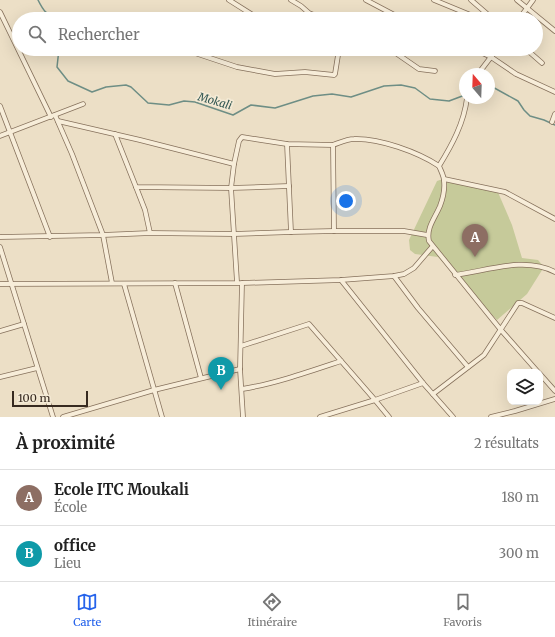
<!DOCTYPE html>
<html lang="fr">
<head>
<meta charset="utf-8">
<style>
	body { margin:0; font-family:Merriweather,serif; background:#f6f6f6; color:#222 }
	.controls { position:absolute; right:12px; bottom:12px; display:grid; overflow:hidden; border-radius:8px; box-shadow:0 4px 16px #0002 }
	.controls button { width:36px; height:36px; display:grid; place-items:center; padding:0; border:0; border-bottom:1px solid #e0e0e0; background:#fff; color:#222; font:20px sans-serif }
	.compass { position:absolute; left:459px; top:68px; width:36px; height:36px; border-radius:50%; background:#fff; box-shadow:0 4px 16px #0002; rotate:341deg }
	.scale { position:absolute; left:12px; bottom:10px; width:76px; box-sizing:border-box; padding-left:4px; border:2px solid #372a20; border-top:0; font-size:11px; line-height:14px; white-space:nowrap; color:#372a20; -webkit-text-stroke:3px #f4ead5; paint-order:stroke }
	.you { position:absolute; left:346px; top:201px; width:14px; height:14px; margin:-10px; border:3px solid #fff; border-radius:50%; background:#1a73e8; box-shadow:0 0 0 6px #1a73e833 }
	.badge { display:grid; place-items:center; width:26px; height:26px; border-radius:50%; background:#2563eb; color:#fff; font-size:13px; font-weight:700 }
	.pin { position:absolute; translate:-50% -33px; filter:drop-shadow(0 1px 2px #0008) }
	.pin::after { content:''; position:absolute; top:21px; width:14px; height:12px; background:inherit; clip-path:polygon(0 0,100% 0,50% 100%) }
	.list { margin:0; padding:0; list-style:none }
	h2 { display:flex; justify-content:space-between; align-items:center; height:52px; margin:0; padding:0 16px; font-size:17px }
	h2 small { font-size:13px; font-weight:400; color:#767676 }
	.list li { display:grid; grid-template-columns:26px 1fr auto; gap:12px; align-items:center; box-sizing:border-box; height:56px; padding:0 16px; border-top:1px solid #e0e0e0 }
	.list b { display:block; font-size:15px; white-space:nowrap }
	.list p { margin:0; font-size:13px; white-space:nowrap; color:#767676 }
	.list em { font-size:13px; font-style:normal; color:#767676 }
	.icon { flex:none; width:22px; height:22px; fill:none; stroke:currentColor; stroke-width:2; stroke-linecap:round; stroke-linejoin:round }
	.map { position:relative; flex:none; width:555px; height:417px; overflow:hidden }
	.search { position:absolute; background:#fff; box-shadow:0 4px 16px #0002; left:12px; right:12px; top:12px; height:44px; display:flex; align-items:center; gap:10px; box-sizing:border-box; padding:0 14px; border-radius:22px; color:#767676; font-size:15px }
	.sheet { height:164px; background:#fff }
	nav { display:flex; justify-content:space-around; align-items:center; box-sizing:border-box; height:56px; border-top:1px solid #e0e0e0; background:#fff; font-size:11px; color:#767676 }
	nav a { display:grid; justify-items:center; gap:2px }
	nav .on { color:#2563eb }
	.map>svg:first-child { display:block }
</style>
</head>
<body>
<div class="map">
<svg width="555" height="417" viewBox="0 0 555 417">
	<rect width="100%" height="100%" fill="#ecdfc6"/>
	<!-- green -->
	<polygon fill="#c6ca9a" points="446,178 497,190 512,225 522,258 538,260 544,267 527,294 497,320 438,257 415,254 410,250 409,240 437,181"/>
	<g fill="none" stroke-linecap="round" stroke-linejoin="round">
		<!-- stream -->
		<g stroke="#6e8e85" stroke-width="1.5">
			<path d="M 38,0 C 46,16 47,13 61,19"/>
			<polyline points="59,49 57,67 68,81 92,92 106,87 126,85 131,87 148,103 169,105 184,101 195,102 233,115 251,105 275,108 313,96 332,94 351,97 384,86 401,85 415,88 430,99 449,101 465,95"/>
			<polyline points="489,85 518,101 524,110 530,116 544,120 555,125"/>
		</g>
		<!-- street casing -->
		<g stroke="#86715c" stroke-width="5.5">
			<g id="street">
				<polyline points="229,0 259,19"/>
				<polyline points="291,0 301,6 309,13 324,19"/>
				<polyline points="366,0 402,19"/>
				<polyline points="434,0 473,16 488,15"/>
				<polyline points="471,0 493,19"/>
				<polyline points="517,0 555,31"/>
				<polyline points="0,12 51,117"/>
				<polyline points="519,19 533,0"/>
				<polyline points="183,49 237,67 275,74 305,72 334,75 335,74 339,49"/>
				<polyline points="390,49 419,69 435,71"/>
				<polyline points="474,49 491,57 516,74 555,92"/>
				<polyline points="526,49 542,63"/>
				<polyline points="478,74 497,49"/>
				<path d="M 467,98 C 464,123 452,145 439,166 C 441,171 444,176 444,181 C 445,189 443,198 440,206 C 435,218 426,228 429,241 L 501,330 L 538,372"/>
				<polyline points="0,106 50,237"/>
				<polyline points="55,115 72,154 103,235 112,283"/>
				<polyline points="58,121 140,140 234,164"/>
				<polyline points="552,122 555,114"/>
				<polyline points="115,134 136,187 231,188 289,186"/>
				<polyline points="0,136 83,104"/>
				<polyline points="287,144 291,232 334,231"/>
				<path d="M 333,145 C 339,143 347,139 354,139 C 379,138 418,152 439,166"/>
				<polyline points="444,179 505,192 555,219"/>
				<polyline points="136,187 145,210 150,233"/>
				<polyline points="0,237 103,235 150,233 234,234 291,232"/>
				<polyline points="0,247 53,417"/>
				<path d="M 455,275 C 487,271 524,256 555,272"/>
				<polyline points="394,276 418,308 468,367"/>
				<polyline points="341,280 423,383 453,417"/>
				<polyline points="237,282 231,188 234,164 239,141 242,137 287,144 333,145 334,231 404,231 427,235"/>
				<polyline points="175,283 201,378"/>
				<polyline points="242,283 240,369 243,417"/>
				<polyline points="0,284 242,283 341,280 394,276 404,274 414,268 432,247"/>
				<polyline points="124,284 162,417"/>
				<polyline points="0,331 24,324"/>
				<polyline points="241,346 309,324 375,400 389,417"/>
				<polyline points="540,374 555,391"/>
				<polyline points="0,377 37,368"/>
				<path d="M 242,389 C 274,384 311,371 341,361"/>
				<polyline points="433,394 484,355 518,303 522,303 555,318"/>
				<polyline points="63,417 154,390 240,369"/>
				<polyline points="320,417 375,400 423,383"/>
				<polyline points="491,417 515,411 555,399"/>
			</g>
		</g>
		<!-- street -->
		<use href="#street" stroke="#f7edd9" stroke-width="4"/>
	</g>
	<g text-anchor="middle" dominant-baseline="central" stroke-width="3.5" stroke-linejoin="round" paint-order="stroke">
		<!-- water labels -->
		<g font-size="11" font-style="italic" fill="#305652" stroke="#f4ead5">
			<text transform="translate(215 101) rotate(16)">Mokali</text>
		</g>
	</g>
</svg>
<div class="controls">
<button><svg class="icon" aria-label="layers" viewBox="0 0 24 24"><path d="M12 4l9 5-9 5-9-5zM3 14l9 5 9-5"/></svg></button>
</div>
<svg class="compass" viewBox="-18 -18 36 36"><path d="M0-13l5 13h-10z" fill="#e53935"/><path d="M0 13l5-13h-10z" fill="#767676"/></svg>
<div class="scale">100 m</div>
<div class="you"></div>
<div class="pin badge" style="left:475px;top:257px;background:#8d6e63">A</div>
<div class="pin badge" style="left:221px;top:390px;background:#0f9aa8">B</div>
<div class="search"><svg class="icon" aria-label="search" viewBox="0 0 24 24"><circle cx="10" cy="10" r="6"/><path d="M15 15l6 6"/></svg>Rechercher</div>
</div>
<section class="sheet">
<h2>À proximité<small>2 résultats</small></h2>
<ul class="list">
<li><span class="badge" style="background:#8d6e63">A</span><div><b>Ecole ITC Moukali</b><p>École</p></div><em>180 m</em></li>
<li><span class="badge" style="background:#0f9aa8">B</span><div><b>office</b><p>Lieu</p></div><em>300 m</em></li>
</ul>
</section>
<nav>
<a class="on"><svg class="icon" aria-label="map" viewBox="0 0 24 24"><path d="M3 6l6-2 6 2 6-2v14l-6 2-6-2-6 2zM9 4v14M15 6v14"/></svg>Carte</a>
<a><svg class="icon" aria-label="directions" viewBox="0 0 24 24"><path d="M12 3l9 9-9 9-9-9zM9 14v-3h6M13 9l2 2-2 2"/></svg>Itinéraire</a>
<a><svg class="icon" aria-label="saved" viewBox="0 0 24 24"><path d="M7 4h10v16l-5-4-5 4z"/></svg>Favoris</a>
</nav>
</body>
</html>
